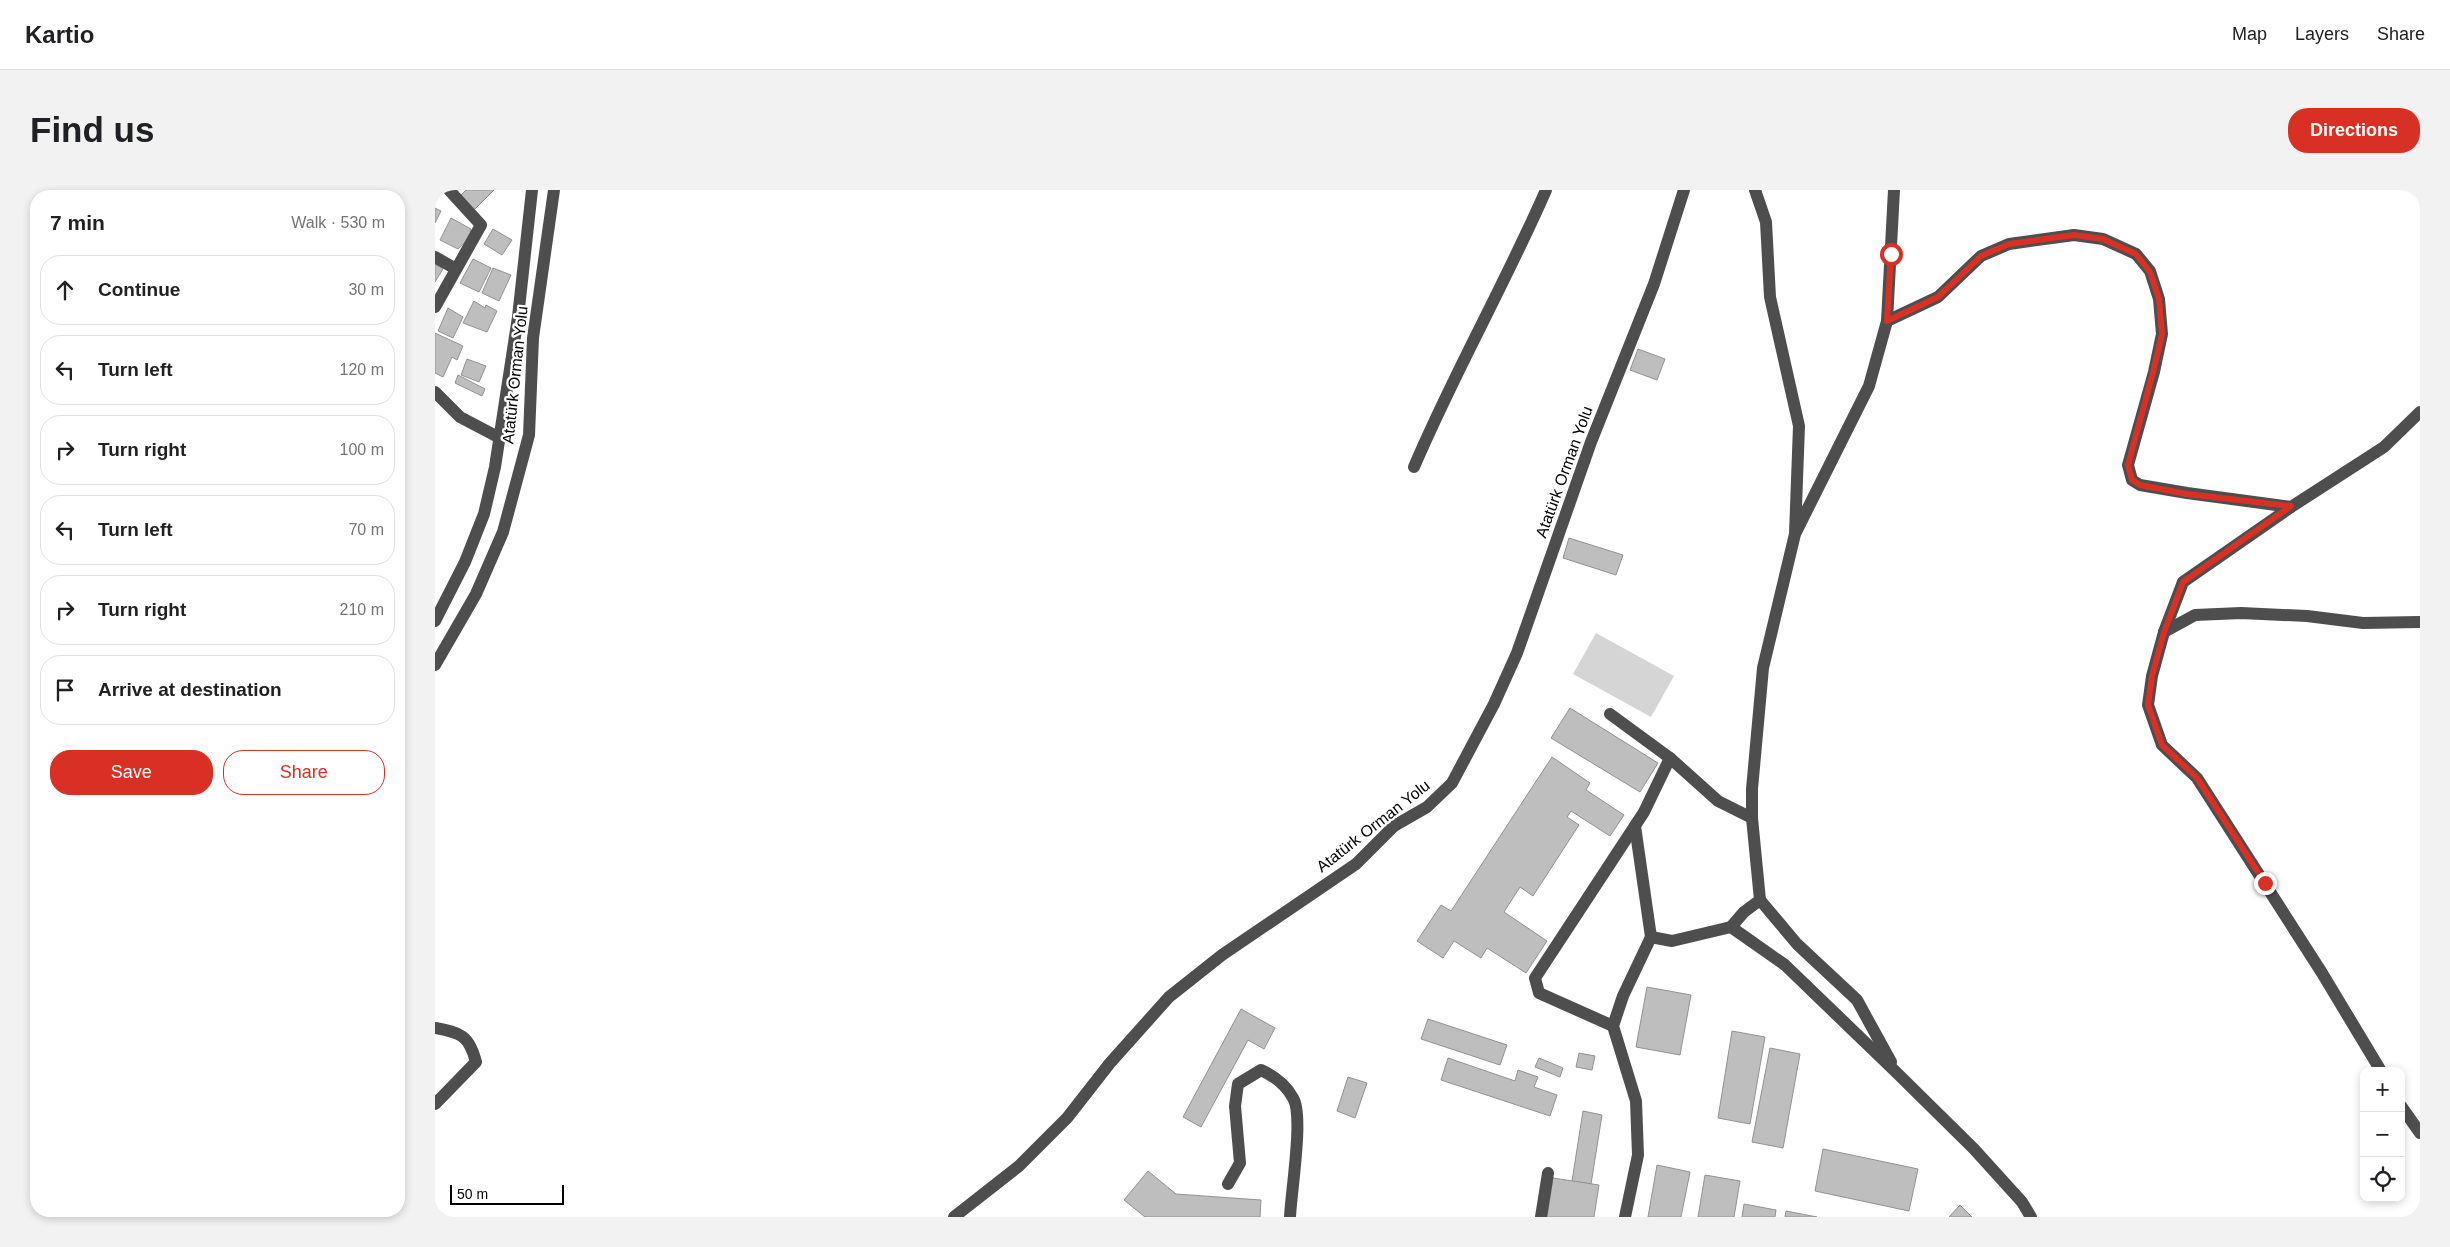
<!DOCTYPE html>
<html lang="en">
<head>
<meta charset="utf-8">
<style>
	body { margin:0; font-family:Helvetica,sans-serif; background:#f2f2f2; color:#202124 }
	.controls { position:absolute; right:15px; bottom:15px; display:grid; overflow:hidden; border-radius:10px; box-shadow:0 2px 8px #0003 }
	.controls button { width:45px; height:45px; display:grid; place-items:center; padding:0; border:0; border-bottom:1px solid #e0e0e0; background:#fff; color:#202124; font:25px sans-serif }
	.scale { position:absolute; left:15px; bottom:12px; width:114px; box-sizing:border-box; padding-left:5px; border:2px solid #000; border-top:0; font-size:14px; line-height:18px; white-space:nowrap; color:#000; -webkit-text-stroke:4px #fff; paint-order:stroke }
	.stop { position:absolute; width:15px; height:15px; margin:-11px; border:4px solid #d93025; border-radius:50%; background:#fff }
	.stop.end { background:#d93025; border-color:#fff; box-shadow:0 1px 5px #0008 }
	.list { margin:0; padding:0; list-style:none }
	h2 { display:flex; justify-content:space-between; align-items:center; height:65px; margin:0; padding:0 20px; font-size:21px }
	h2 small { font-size:16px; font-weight:400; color:#757577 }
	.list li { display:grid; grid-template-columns:32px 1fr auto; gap:15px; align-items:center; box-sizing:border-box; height:70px; margin:0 10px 10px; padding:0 10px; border:1px solid #e0e0e0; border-radius:20px }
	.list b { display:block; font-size:19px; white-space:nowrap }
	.list em { font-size:16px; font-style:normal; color:#757577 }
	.actions { display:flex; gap:10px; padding:15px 20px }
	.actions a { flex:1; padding:11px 0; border:1px solid #d93025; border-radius:20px; text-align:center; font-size:18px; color:#d93025 }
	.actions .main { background:#d93025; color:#fff }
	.icon { flex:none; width:28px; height:28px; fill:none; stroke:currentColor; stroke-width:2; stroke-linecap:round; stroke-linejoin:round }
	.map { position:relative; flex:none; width:1985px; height:1027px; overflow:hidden; border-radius:20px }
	header { display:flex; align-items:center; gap:30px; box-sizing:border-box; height:70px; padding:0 25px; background:#fff; border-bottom:1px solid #e0e0e0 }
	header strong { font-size:24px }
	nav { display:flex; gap:28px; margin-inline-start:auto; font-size:18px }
	.intro { display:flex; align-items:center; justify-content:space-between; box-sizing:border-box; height:120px; padding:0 30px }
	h1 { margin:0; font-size:35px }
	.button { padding:12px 22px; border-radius:20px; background:#d93025; color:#fff; font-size:18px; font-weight:700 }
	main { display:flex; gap:30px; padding:0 30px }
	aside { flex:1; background:#fff; border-radius:20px; box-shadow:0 2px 8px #0003 }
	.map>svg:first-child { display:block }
</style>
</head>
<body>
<header>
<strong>Kartio</strong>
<nav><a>Map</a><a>Layers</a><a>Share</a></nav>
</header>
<div class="intro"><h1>Find us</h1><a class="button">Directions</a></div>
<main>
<aside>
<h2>7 min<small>Walk · 530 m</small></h2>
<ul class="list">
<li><svg class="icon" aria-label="ahead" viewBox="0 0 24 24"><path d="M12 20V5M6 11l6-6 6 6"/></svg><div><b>Continue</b></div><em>30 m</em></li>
<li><svg class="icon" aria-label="left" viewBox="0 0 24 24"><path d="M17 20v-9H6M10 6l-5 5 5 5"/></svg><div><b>Turn left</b></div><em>120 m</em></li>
<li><svg class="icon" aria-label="right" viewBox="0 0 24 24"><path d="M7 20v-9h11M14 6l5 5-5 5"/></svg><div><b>Turn right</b></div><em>100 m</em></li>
<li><svg class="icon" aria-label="left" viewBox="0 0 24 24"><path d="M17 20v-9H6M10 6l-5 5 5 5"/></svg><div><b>Turn left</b></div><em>70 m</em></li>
<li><svg class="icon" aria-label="right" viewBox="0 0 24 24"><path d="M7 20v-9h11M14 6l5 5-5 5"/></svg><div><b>Turn right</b></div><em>210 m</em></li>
<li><svg class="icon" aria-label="arrive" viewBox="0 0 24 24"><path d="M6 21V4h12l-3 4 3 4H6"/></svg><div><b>Arrive at destination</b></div></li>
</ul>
<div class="actions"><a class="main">Save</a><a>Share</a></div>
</aside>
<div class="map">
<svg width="1985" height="1027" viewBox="0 0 1985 1027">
	<rect width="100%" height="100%" fill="#fff"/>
	<!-- pitch -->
	<polygon fill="#d5d5d5" points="1161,443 1239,486 1216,527 1138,484"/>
	<!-- building -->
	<g fill="#bebebe" stroke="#929292">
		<polygon points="31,0 59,0 39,20 25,6"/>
		<polygon points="0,18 6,21 0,33"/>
		<polygon points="16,28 36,39 35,41 40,43 23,59 5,50"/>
		<polygon points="58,39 77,50 67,65 49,54"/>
		<polygon points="38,69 56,78 44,102 25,93"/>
		<polygon points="0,74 8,79 0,92"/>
		<polygon points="58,78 76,85 64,111 47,103"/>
		<polygon points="39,111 50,118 51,115 62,121 52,142 28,133"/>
		<polygon points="13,118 28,127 18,148 3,141"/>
		<polygon points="0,143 28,156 22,170 17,167 8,187 0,183"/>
		<polygon points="1203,159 1230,169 1222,190 1195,180"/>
		<polygon points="32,169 51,176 44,192 26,185"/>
		<polygon points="23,185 50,199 47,206 20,193"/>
		<polygon points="1134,348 1188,365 1181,385 1128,368"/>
		<polygon points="1135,518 1223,573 1205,602 1116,548"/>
		<polygon points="1117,567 1155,593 1151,600 1189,625 1175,646 1136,621 1132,627 1144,635 1098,706 1085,697 1069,722 1112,751 1091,783 1052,758 1046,768 1019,751 1008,768 982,751 1006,715 1016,721"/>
		<polygon points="1212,797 1256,805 1245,865 1201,857"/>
		<polygon points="806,819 840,838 829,859 813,850 766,937 748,927"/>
		<polygon points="993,829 1072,855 1065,875 986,849"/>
		<polygon points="1297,841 1330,847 1315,934 1283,928"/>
		<polygon points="1335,858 1365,864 1348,958 1317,952"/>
		<polygon points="1144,863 1160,866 1157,880 1141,877"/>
		<polygon points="1013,868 1080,891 1083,880 1103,887 1099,897 1122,905 1115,926 1006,890"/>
		<polygon points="1104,868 1128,878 1125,887 1100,877"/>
		<polygon points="913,887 932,893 920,928 902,921"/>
		<polygon points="1148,921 1167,925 1156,994 1137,991"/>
		<polygon points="1388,959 1483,979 1474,1021 1380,1001"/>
		<polygon points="1222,975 1255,982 1246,1027 1213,1027"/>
		<polygon points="713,981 741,1004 826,1010 825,1027 710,1027 689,1010"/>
		<polygon points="1270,985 1305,991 1299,1027 1263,1027"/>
		<polygon points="1118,988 1164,995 1159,1027 1112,1027"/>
		<polygon points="1309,1014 1341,1020 1340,1027 1307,1027"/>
		<polygon points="1525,1015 1537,1027 1514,1027"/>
		<polygon points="1351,1021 1382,1027 1350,1027"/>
	</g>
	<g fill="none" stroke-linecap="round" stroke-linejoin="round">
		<!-- minor -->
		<g stroke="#4e4e4e" stroke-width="12">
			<polyline points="0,67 21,79"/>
			<polyline points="0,117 46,35 14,0"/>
			<polyline points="1452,131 1503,107 1546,66 1574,54 1639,45 1668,49 1701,64 1715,81 1724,109 1727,144 1719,182 1693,275 1697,290 1705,295 1752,303 1856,317 1949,257 1985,222"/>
			<polyline points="0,202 25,227 63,247"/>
			<path d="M 979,277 C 1019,183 1070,94 1111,0"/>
			<polyline points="1856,317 1748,392 1729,442 1717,486 1713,515 1727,555 1762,588 1887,783 1946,881"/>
			<polyline points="1361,342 1434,196 1452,131 1459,0"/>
			<polyline points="0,431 30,372 49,324 60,277 83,127 97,0"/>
			<polyline points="1729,442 1760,425 1806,423 1872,426 1928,433 1985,432"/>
			<polyline points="0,475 41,404 68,342 94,245 98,148 119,0"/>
			<polyline points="1175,524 1235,568 1283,611 1317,628"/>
			<polyline points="1200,636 1216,747"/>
			<polyline points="1325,710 1362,754 1422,810 1456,872"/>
			<polyline points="1296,737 1350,775 1463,884 1539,959 1587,1012 1596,1027"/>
			<polyline points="1178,836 1104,803 1100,788 1209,622 1235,568"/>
			<path d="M 0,838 C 26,843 34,845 41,872 L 0,914"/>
			<polyline points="1966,916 1985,943"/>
			<path d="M 793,994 L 805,973 L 800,916 L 803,894 L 826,880 C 839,886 851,895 858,908 C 869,925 856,1002 855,1027"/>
			<polyline points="519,1027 584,976 632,928 675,873 734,807 787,765 921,674 959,636 992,617 1017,593 1059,514 1082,463 1156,252 1219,94 1249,0"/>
			<polyline points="1106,1027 1113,983"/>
			<polyline points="1190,1027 1203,965 1201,911 1178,836 1188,806 1216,747 1237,751 1296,737 1309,722 1325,710 1317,628 1317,599 1328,478 1360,344 1364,236 1335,107 1331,32 1320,0"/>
		</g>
	</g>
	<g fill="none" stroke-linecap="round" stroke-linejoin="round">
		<!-- route -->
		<polyline stroke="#d93025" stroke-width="6" points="1456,64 1452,131 1503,107 1546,66 1574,54 1639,45 1668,49 1701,64 1715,82 1724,109 1727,144 1718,182 1693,275 1697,290 1705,295 1752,304 1856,316 1748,392 1729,442 1717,486 1713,515 1727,555 1762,588 1830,693"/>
	</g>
	<g text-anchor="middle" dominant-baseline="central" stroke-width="4.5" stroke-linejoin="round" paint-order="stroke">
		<!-- street labels -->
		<g font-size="16" fill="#000" stroke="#fff">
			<text transform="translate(80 185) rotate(-84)">Atatürk Orman Yolu</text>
			<text transform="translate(1129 282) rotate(-70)">Atatürk Orman Yolu</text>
			<text transform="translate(938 636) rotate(-38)">Atatürk Orman Yolu</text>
		</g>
	</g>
</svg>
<div class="controls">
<button>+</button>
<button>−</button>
<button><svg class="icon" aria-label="locate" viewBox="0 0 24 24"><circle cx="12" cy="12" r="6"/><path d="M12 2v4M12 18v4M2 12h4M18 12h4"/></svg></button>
</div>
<div class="scale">50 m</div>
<div class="stop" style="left:1456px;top:64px"></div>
<div class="stop end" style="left:1830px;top:693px"></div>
</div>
</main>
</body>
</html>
